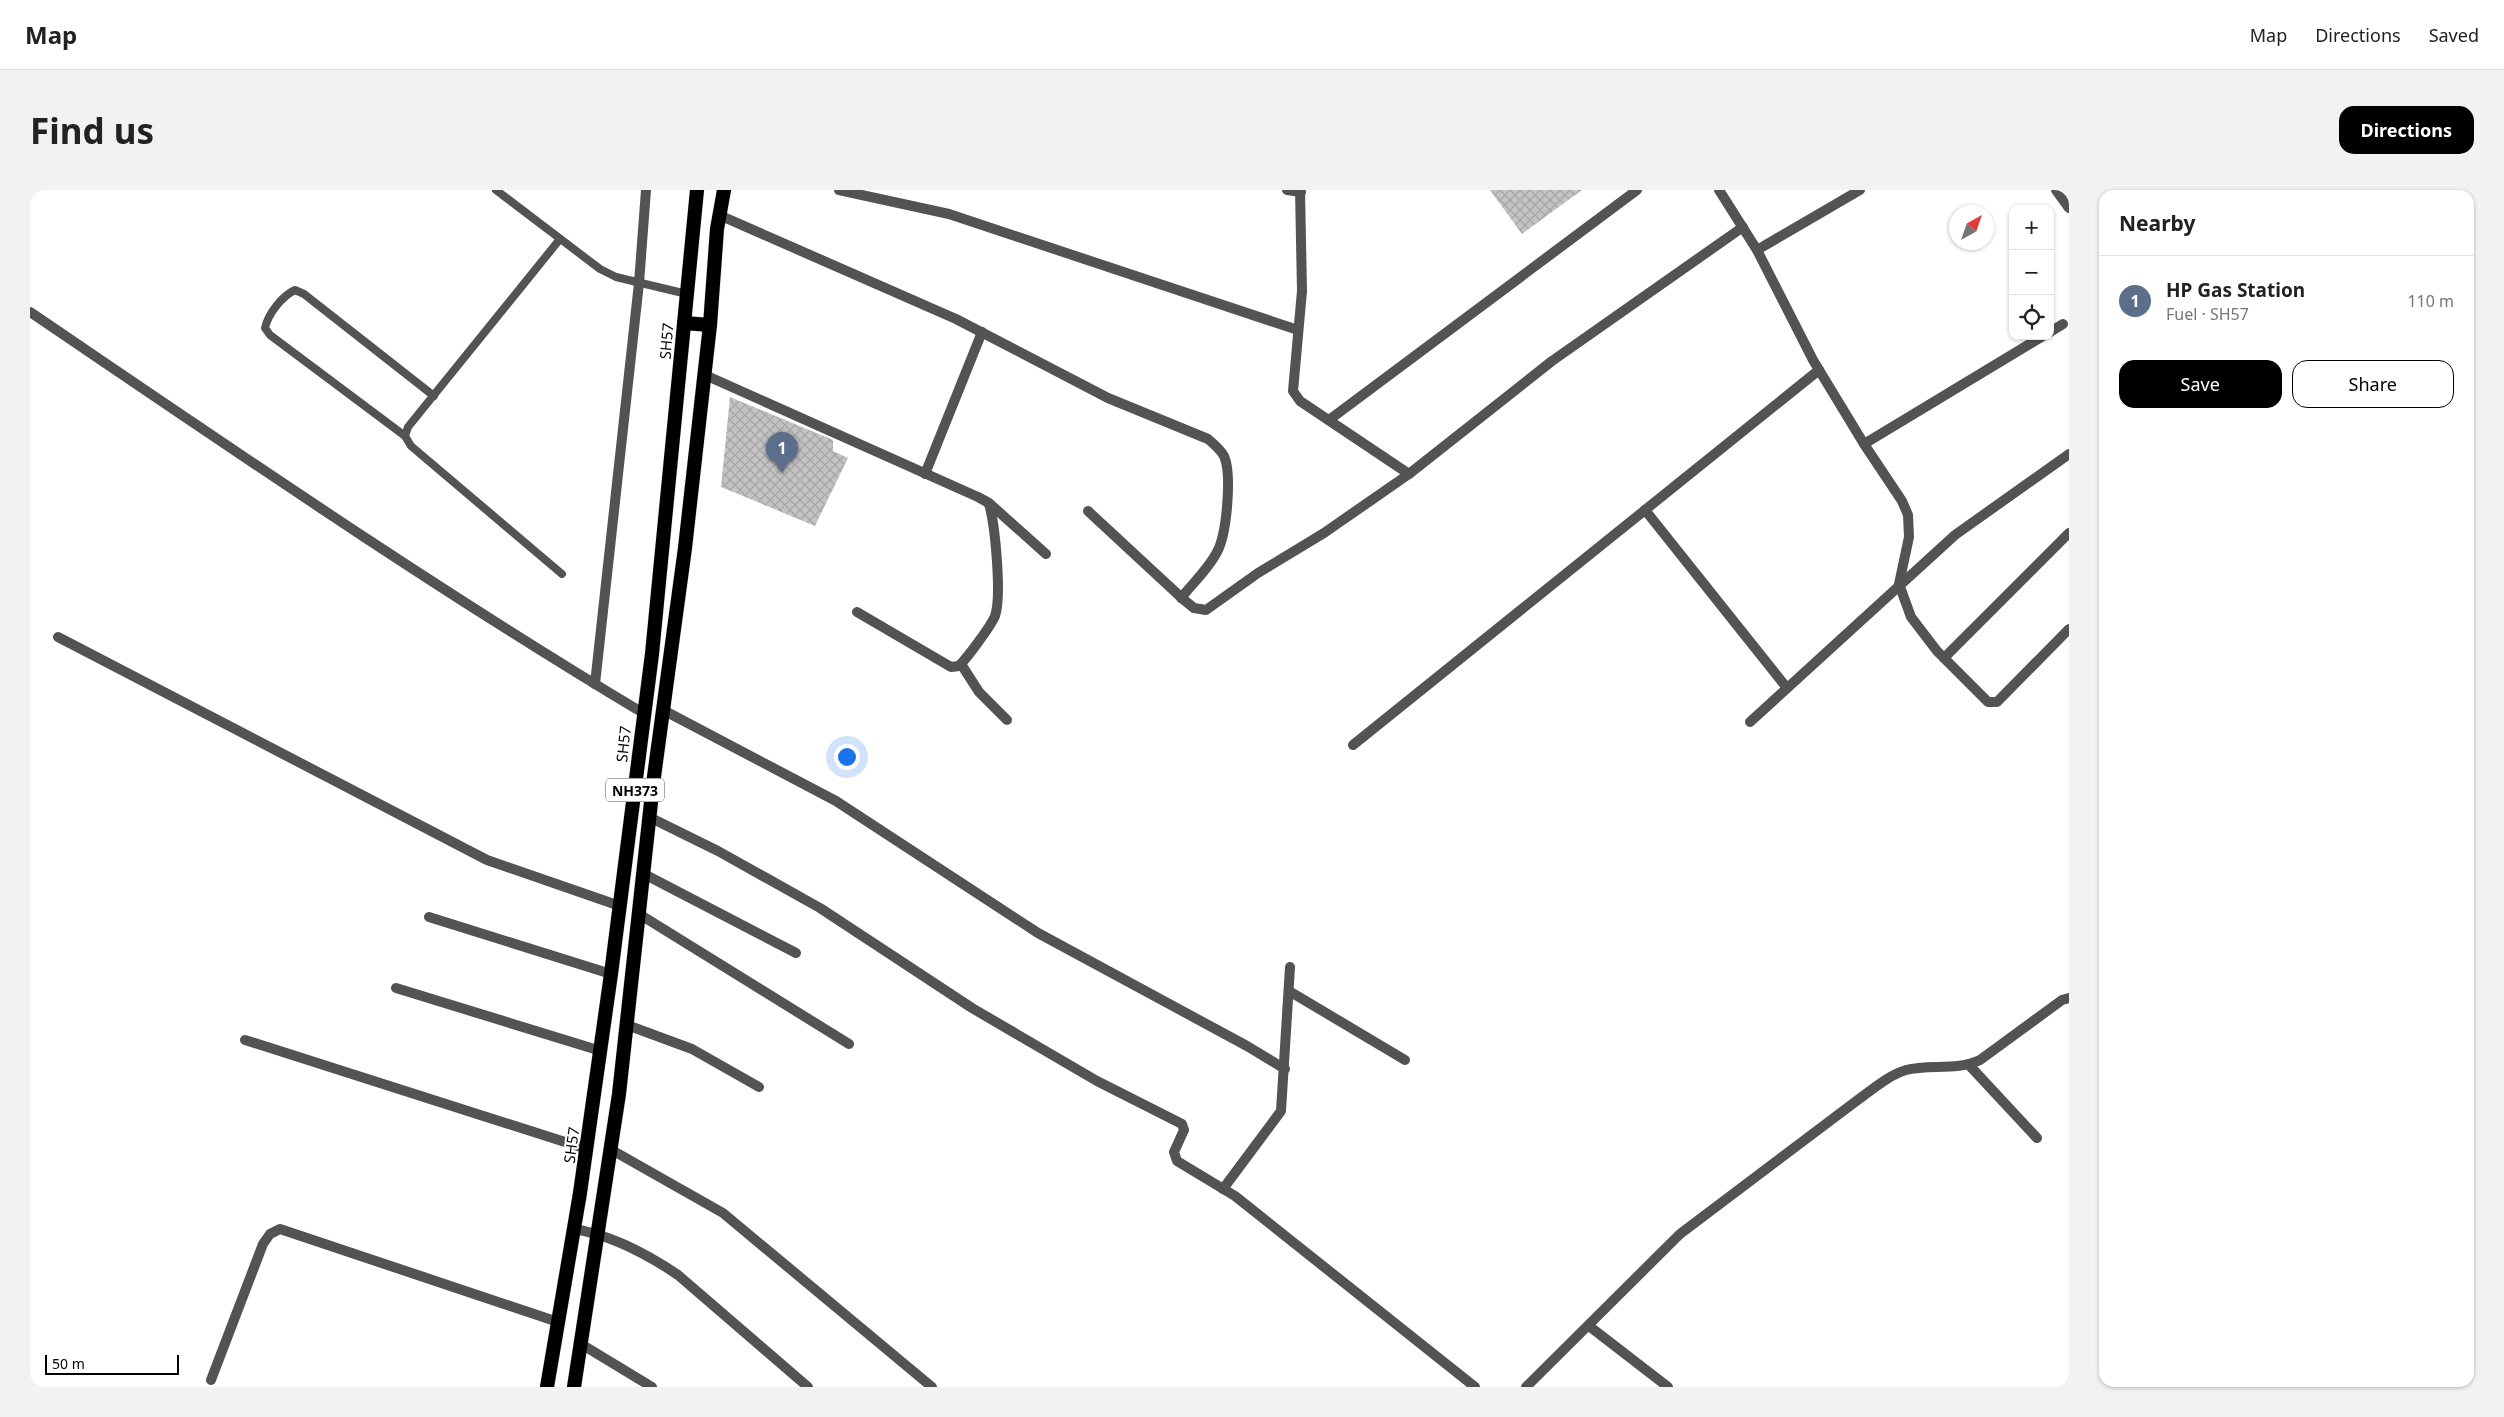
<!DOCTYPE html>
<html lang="en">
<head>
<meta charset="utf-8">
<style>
	body { margin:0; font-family:"Noto Sans",sans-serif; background:#f2f2f2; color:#222 }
	.controls { position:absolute; right:15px; top:15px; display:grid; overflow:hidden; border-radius:10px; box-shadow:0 1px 4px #0004 }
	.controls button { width:45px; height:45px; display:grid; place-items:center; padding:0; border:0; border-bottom:1px solid #e0e0e0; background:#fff; color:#222; font:25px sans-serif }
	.compass { position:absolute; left:1919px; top:15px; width:45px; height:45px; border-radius:50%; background:#fff; box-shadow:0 1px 4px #0004; rotate:40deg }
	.scale { position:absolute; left:15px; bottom:12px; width:134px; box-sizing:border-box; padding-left:5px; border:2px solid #000; border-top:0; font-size:14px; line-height:18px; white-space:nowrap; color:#000; -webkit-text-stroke:4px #fff; paint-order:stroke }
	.you { position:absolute; left:816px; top:566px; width:18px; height:18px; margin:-12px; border:4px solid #fff; border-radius:50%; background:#1a73e8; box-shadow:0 0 0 8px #1a73e833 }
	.badge { display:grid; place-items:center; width:32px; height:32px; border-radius:50%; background:#000; color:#fff; font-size:16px; font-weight:700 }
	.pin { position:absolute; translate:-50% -41px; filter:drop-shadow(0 1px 2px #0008) }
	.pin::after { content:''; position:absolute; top:26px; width:18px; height:15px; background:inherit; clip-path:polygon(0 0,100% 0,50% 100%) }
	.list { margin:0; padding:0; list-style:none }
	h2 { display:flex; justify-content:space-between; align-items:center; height:65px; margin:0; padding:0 20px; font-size:21px }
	h2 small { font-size:16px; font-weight:400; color:#767676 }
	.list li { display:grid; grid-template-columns:32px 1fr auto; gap:15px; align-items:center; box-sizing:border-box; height:90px; padding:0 20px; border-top:1px solid #e0e0e0 }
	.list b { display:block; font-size:19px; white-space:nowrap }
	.list p { margin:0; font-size:16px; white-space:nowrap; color:#767676 }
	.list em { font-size:16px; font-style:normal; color:#767676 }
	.actions { display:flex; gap:10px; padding:15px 20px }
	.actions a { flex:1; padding:11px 0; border:1px solid #000; border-radius:15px; text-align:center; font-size:18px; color:#000 }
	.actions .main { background:#000; color:#fff }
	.icon { flex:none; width:28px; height:28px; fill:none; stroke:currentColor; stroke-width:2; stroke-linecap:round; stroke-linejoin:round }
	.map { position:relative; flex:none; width:2039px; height:1197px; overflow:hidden; border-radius:15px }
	header { display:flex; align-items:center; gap:30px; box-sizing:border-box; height:70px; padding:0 25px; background:#fff; border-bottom:1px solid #e0e0e0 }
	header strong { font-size:24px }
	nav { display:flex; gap:28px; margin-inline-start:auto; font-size:18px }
	.intro { display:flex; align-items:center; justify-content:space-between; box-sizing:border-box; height:120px; padding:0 30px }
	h1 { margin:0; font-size:35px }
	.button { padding:12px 22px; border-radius:15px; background:#000; color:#fff; font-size:18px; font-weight:700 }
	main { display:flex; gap:30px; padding:0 30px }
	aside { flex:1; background:#fff; border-radius:15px; box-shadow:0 1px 4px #0004 }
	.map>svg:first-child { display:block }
</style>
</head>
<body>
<header>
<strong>Map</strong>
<nav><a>Map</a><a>Directions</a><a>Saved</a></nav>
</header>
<div class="intro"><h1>Find us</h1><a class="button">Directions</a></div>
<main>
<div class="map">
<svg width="2039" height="1197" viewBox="0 0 2039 1197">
	<defs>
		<pattern id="building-cross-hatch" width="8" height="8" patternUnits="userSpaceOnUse" patternTransform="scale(1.25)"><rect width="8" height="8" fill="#c3c3c3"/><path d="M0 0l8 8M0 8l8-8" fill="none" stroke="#a6a6a6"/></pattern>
	</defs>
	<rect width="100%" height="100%" fill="#fff"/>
	<!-- building -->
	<g fill="url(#building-cross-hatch)">
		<polygon points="1460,0 1552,0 1492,44"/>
		<polygon points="700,207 803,250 803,261 818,268 785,336 691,297"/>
	</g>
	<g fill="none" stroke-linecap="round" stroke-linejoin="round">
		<!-- trunk casing -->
		<g stroke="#dbdbdb" stroke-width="15">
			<g id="trunk">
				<polyline points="654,133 680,135"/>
				<polyline points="517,1197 550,1003 581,784 622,464 667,0"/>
				<polyline points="544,1197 589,904 623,594 655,358 680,135 687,39 694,0"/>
			</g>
		</g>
		<!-- service -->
		<g stroke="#535353" stroke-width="8">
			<polyline points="466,0 570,79 586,87 657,104"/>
			<polyline points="530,49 378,237 375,246 381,256 532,384"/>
			<path d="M 375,246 L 240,145 L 235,138 C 238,124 252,106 265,100 L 274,104 L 404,206"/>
		</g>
		<!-- minor -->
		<g stroke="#535353" stroke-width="10">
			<polyline points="809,0 919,24 1268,140"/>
			<polyline points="1257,0 1271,2"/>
			<polyline points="1270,0 1272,101 1263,201 1270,211 1379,284"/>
			<polyline points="1689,0 1727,60 1783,170 1834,254 1872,311 1878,325 1879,347 1869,394 1881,427 1907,461 1958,512 1967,512 2039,439"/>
			<polyline points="2026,0 2039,18"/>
			<path d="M 689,25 L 926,129 L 1078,208 L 1178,249 C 1184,254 1190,259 1194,266 C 1202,284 1197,344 1187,362 C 1179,378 1163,393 1151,408"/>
			<polyline points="1727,60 1830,0"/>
			<polyline points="2020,142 2033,134"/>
			<polyline points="675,185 948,307 959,313 1016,364"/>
			<polyline points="1299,230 1607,0"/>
			<polyline points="1834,254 2013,146"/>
			<polyline points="895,284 952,142"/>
			<polyline points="1615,320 1757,498"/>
			<polyline points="1058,321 1154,410 1164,418 1176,420 1228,383 1294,343 1379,284 1522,171 1713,37"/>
			<path d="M 827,422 L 921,477 L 929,476 C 937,468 961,436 965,426 C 972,406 965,334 959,314"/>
			<polyline points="28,447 457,670 590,716"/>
			<polyline points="1914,468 2039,343"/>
			<polyline points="931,474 949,502 977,530"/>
			<polyline points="565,494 609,93 616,0"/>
			<polyline points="633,520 806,611 1008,743 1217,856 1255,879"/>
			<polyline points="1720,532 1925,345 2039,264"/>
			<polyline points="1323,555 1789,180"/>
			<polyline points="621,628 688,661 790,718 942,818 1067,891 1152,934 1154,940 1144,962 1147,971 1205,1006 1445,1197"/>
			<polyline points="614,684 766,763"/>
			<polyline points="609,724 819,854"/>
			<polyline points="399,727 581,784"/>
			<polyline points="366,798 571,861"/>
			<polyline points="1259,801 1375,870"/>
			<polyline points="597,835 662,859 729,897"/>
			<polyline points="215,850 557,959"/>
			<polyline points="1939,875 2007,948"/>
			<polyline points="580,959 693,1023 902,1197"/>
			<polyline points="1193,999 1251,921 1260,777"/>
			<path d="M 544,1039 C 581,1045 617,1064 648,1085 L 778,1197"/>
			<polyline points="1559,1136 1638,1197"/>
			<polyline points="551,1154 622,1197"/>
			<polyline points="181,1190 233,1054 240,1044 250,1039 528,1132"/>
			<path d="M 1496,1197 L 1650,1044 L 1829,909 C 1843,899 1859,885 1876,880 C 1900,874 1927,881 1950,870 L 2032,810 L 2039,808"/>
		</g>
		<!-- tertiary -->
		<path stroke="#535353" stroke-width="10" d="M 0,122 C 202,259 404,398 613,523"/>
		<!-- trunk -->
		<use href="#trunk" stroke="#000" stroke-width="14"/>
	</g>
	<g text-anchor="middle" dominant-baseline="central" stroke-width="4" stroke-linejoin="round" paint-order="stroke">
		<!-- shield labels -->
		<rect fill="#fff" stroke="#4c4c4c" stroke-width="1" x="576" y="588.5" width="58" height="23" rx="4"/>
		<g font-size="14" font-weight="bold" fill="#000">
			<text x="605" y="600">NH373</text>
		</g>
		<!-- street labels -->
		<g font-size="15" fill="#000" stroke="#fff">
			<text transform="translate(636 151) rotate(-85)">SH57</text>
			<text transform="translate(593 554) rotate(-84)">SH57</text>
			<text transform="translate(541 955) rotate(-82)">SH57</text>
		</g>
	</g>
</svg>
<div class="controls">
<button>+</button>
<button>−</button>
<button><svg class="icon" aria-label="locate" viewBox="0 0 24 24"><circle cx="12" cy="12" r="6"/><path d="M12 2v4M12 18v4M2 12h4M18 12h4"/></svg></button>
</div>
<svg class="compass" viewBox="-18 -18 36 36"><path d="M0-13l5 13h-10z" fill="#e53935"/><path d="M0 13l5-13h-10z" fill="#767676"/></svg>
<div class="scale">50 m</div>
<div class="you"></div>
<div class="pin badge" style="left:752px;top:283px;background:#5c6f8a">1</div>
</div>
<aside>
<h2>Nearby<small></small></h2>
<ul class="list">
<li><span class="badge" style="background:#5c6f8a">1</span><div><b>HP Gas Station</b><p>Fuel · SH57</p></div><em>110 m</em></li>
</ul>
<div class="actions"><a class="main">Save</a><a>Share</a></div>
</aside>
</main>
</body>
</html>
